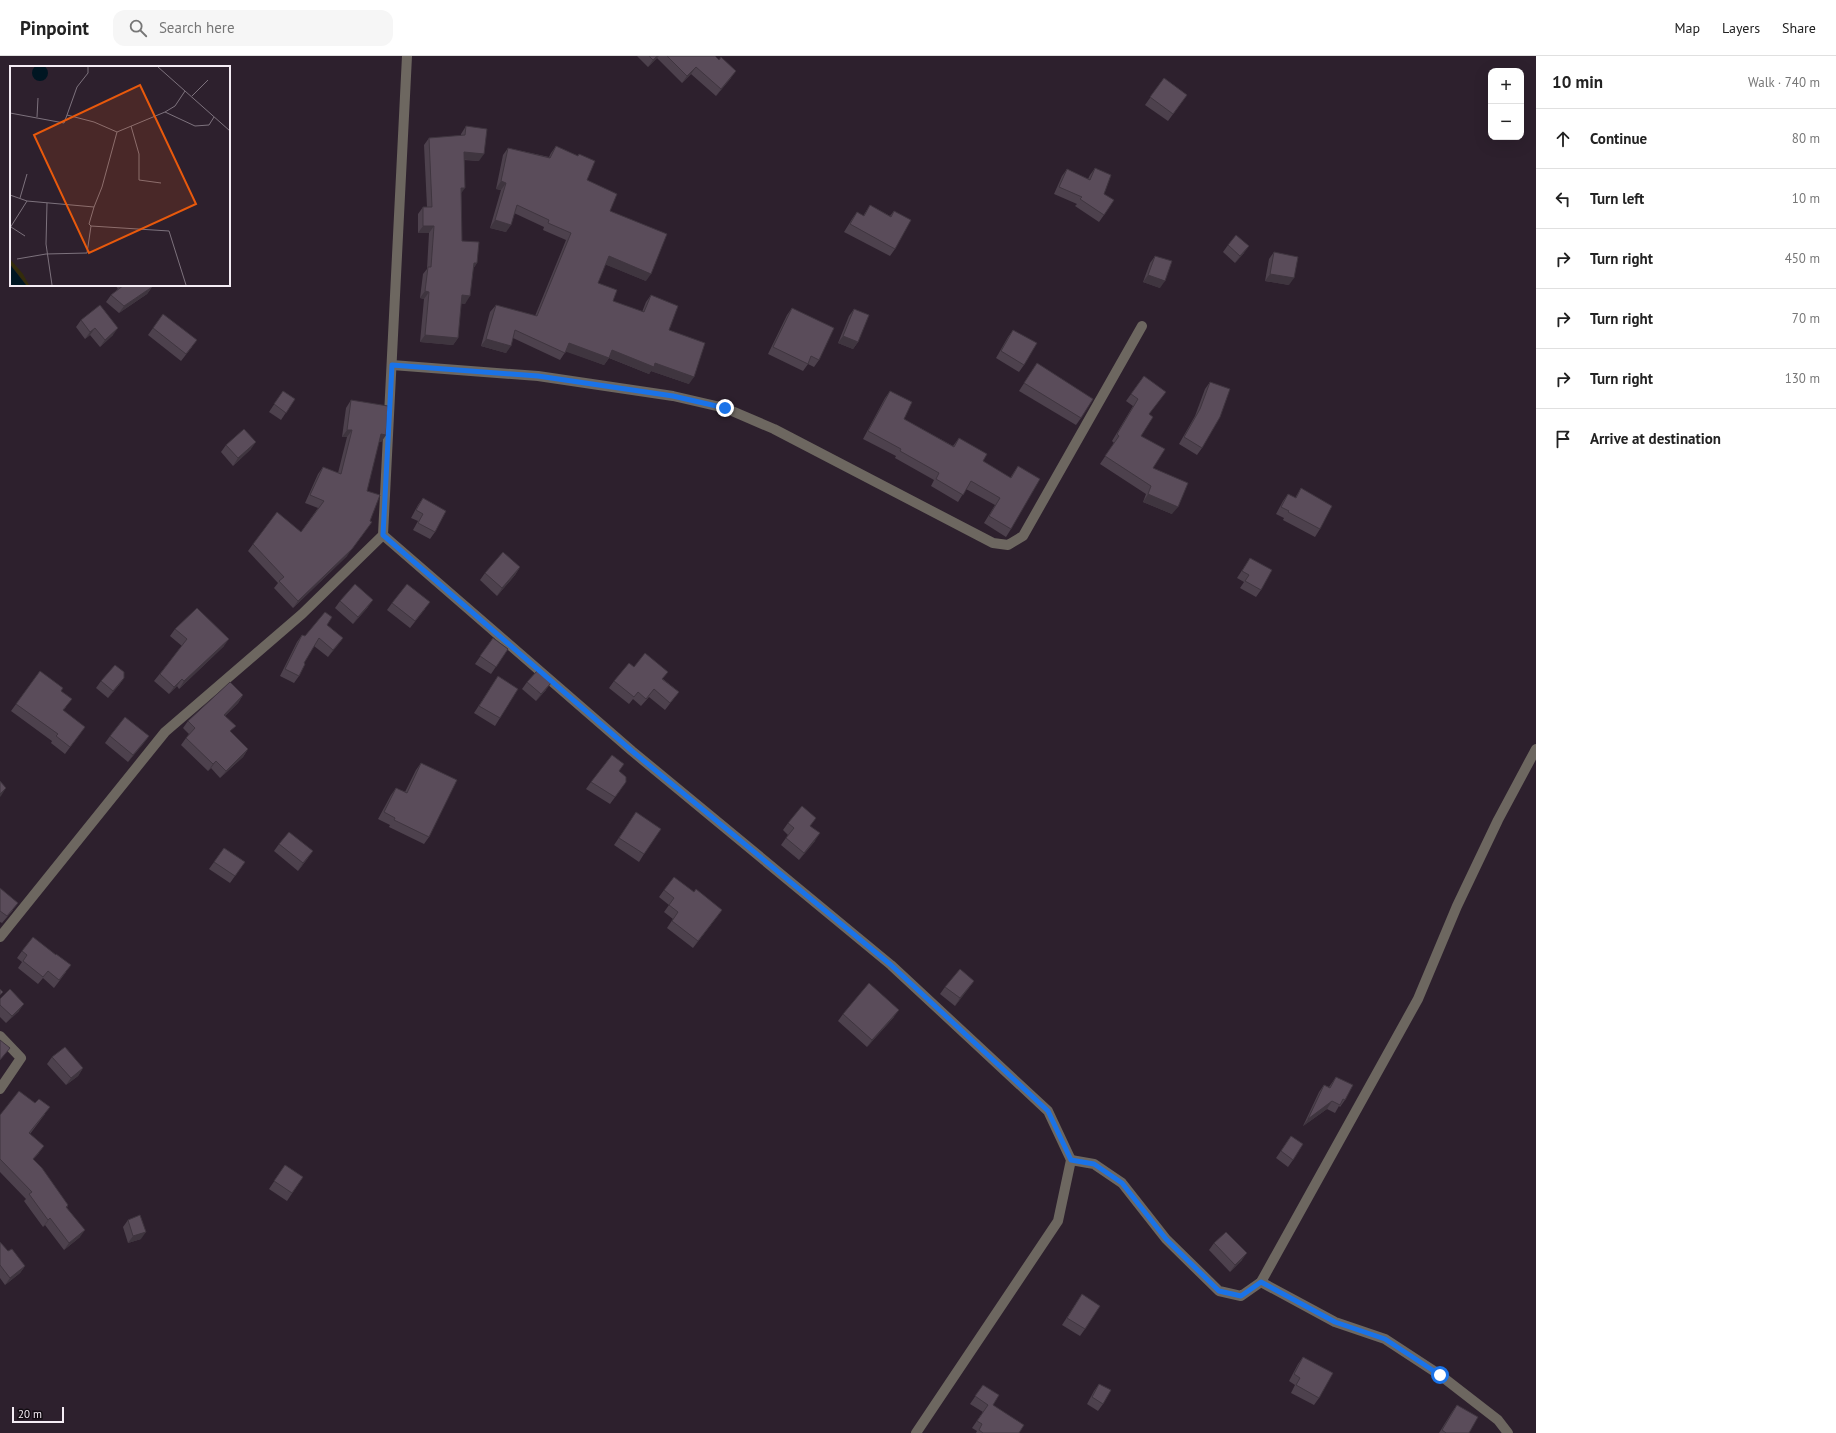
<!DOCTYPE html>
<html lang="en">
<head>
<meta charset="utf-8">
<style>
	body { margin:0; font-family:"PT Sans",sans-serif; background:#f6f6f6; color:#222 }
	.controls { position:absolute; right:12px; top:12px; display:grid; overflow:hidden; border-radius:8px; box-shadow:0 4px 16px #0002 }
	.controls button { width:36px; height:36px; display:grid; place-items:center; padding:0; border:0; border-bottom:1px solid #e0e0e0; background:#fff; color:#222; font:20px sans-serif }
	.scale { position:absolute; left:12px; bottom:10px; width:52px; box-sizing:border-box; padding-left:4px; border:2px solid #f5edf5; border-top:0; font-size:11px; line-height:14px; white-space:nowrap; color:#f5edf5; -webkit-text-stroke:3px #120c12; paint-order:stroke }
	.stop { position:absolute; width:12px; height:12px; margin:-9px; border:3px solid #1a73e8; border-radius:50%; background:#fff }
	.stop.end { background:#1a73e8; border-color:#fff; box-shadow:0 1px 4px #0008 }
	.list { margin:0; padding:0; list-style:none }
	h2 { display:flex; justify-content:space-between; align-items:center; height:52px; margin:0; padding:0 16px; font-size:17px }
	h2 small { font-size:13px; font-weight:400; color:#767676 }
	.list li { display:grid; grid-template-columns:26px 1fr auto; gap:12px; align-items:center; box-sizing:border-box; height:60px; padding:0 16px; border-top:1px solid #e0e0e0 }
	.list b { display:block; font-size:15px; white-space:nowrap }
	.list em { font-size:13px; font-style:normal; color:#767676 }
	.icon { flex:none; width:22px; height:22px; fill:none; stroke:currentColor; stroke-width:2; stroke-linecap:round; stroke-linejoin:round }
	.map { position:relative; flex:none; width:1536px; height:1377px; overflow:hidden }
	header { display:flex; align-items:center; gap:24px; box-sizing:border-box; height:56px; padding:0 20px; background:#fff; border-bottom:1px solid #e0e0e0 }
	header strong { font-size:19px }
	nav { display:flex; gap:22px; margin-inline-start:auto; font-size:14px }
	.search { width:280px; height:36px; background:#f6f6f6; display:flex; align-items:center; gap:10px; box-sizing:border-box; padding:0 14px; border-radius:12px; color:#767676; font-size:15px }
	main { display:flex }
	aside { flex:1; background:#fff }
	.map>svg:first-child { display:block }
</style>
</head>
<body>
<header>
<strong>Pinpoint</strong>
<div class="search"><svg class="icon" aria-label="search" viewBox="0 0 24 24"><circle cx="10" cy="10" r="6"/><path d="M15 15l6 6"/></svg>Search here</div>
<nav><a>Map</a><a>Layers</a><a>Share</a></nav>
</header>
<main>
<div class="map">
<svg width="1536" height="1377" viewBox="0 0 1536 1377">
	<rect width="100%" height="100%" fill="#2d202d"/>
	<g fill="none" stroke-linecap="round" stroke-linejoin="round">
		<!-- minor -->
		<g stroke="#6d6760" stroke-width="10">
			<polyline points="392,309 538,320 673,340 725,352 774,373 993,487 1008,489 1023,480 1142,270"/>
			<polyline points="383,479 632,695 891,909 1048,1055 1071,1104 1058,1165 916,1377"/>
			<polyline points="0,881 165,676 302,558 383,479 407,0"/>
			<polyline points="0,980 21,1002 0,1033"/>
			<polyline points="1071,1104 1094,1108 1122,1127 1166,1183 1219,1235 1241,1240 1261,1226 1418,943 1457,850 1498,764 1536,693"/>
			<polyline points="1261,1226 1335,1266 1385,1283 1440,1319 1498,1364 1508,1377"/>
		</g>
	</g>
	<!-- wall -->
	<g fill="#4d414d">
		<polygon points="637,0 715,0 731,22 716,40 691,18 682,27 657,2 648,11"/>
		<polygon points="1164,22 1187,39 1168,65 1145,49"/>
		<polygon points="466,70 479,105 464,104 461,137 462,185 477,207 473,213 465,248 461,247 458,282 453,289 420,286 424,243 420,242 423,218 427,213 429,177 418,177 418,158 423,151 427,151 424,89 429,82 461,80 461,78"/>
		<polygon points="556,90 578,100 579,98 587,124 610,155 646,225 605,208 598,227 613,245 642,256 646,246 651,239 669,274 689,328 651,315 649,318 609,302 604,309 566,295 560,304 513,282 506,297 481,290 490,256 496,249 535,260 566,184 543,174 544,171 514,157 506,176 490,172 501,134 496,133 503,99 508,92 549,101 551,97"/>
		<polygon points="1095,112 1104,138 1104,159 1099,166 1075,150 1077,148 1054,138 1062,120 1067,113 1088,123 1090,119"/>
		<polygon points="870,149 890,160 894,155 895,193 890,200 844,176 852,163 857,156 863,160"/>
		<polygon points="1228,189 1244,197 1235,207 1223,196"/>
		<polygon points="1274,196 1289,229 1265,225 1269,203"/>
		<polygon points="1155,200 1160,232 1143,226 1150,207"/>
		<polygon points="115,229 150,229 152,231 147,238 119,257 106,246 111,239 118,233"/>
		<polygon points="792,252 819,304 814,311 808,308 803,315 768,298 787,259"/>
		<polygon points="854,253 858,286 853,293 838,287 849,260"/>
		<polygon points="81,264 113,279 100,291 90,279 85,283 76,271"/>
		<polygon points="153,272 192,291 181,305 148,279"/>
		<polygon points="1013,274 1024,309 1019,316 996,302 1008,281"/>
		<polygon points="1037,307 1081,362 1076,369 1019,335"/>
		<polygon points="1144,320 1149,359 1141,380 1153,412 1172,458 1143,446 1146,438 1100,408 1114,387 1112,385 1133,350 1126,345"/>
		<polygon points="1210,326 1202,392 1197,399 1179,388 1195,360 1205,333"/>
		<polygon points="283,335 295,343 281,364 269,356"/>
		<polygon points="890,335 904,363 953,390 959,382 983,405 1010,422 1018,410 1011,473 1006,481 984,467 995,449 966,433 958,446 931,430 934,424 895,402 896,400 863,383 885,342"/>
		<polygon points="351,344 386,379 381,386 379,386 347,500 293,552 274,532 278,527 248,495 253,488 301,476 318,452 305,447 318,418 323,411 338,417 347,381 342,381 346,352"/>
		<polygon points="226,389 251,393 233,410 221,396"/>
		<polygon points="1301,432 1320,473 1315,481 1283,464 1284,462 1276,458 1283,445 1288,438 1295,442"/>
		<polygon points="423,442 435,476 430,483 413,474 418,465 411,462 418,449"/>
		<polygon points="1250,502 1261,534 1256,541 1240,532 1244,526 1237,522"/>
		<polygon points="520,511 515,519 497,540 480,524 485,517"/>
		<polygon points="340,545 368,551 353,568 335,552"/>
		<polygon points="392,547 425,553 410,572 387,554"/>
		<polygon points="327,569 343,582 328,601 314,590 304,607 299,620 294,627 280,620 297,586 302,579 305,580"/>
		<polygon points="175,573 224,590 179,633 177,630 169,638 154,625 182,590 170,580"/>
		<polygon points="493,582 508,593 491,618 475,608"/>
		<polygon points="634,611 663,623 679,636 665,654 649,641 641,650 633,643 629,648 609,632 614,625"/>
		<polygon points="40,615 61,635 66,651 63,655 85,671 65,698 51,687 52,685 11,655"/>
		<polygon points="498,620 500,662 495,670 474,657"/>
		<polygon points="124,622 119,629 108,642 96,632 101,625"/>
		<polygon points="527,626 546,634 536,645 522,633"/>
		<polygon points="243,639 238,647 225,660 231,676 248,693 243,701 220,722 211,712 208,715 181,689 186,682 189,678 183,672 188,665"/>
		<polygon points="110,680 149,680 128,706 105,687"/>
		<polygon points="421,707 429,781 424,788 389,771 390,769 378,763 391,739 396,732 405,736 416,714"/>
		<polygon points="619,715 621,733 610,748 586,733 591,726"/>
		<polygon points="631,764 644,798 639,806 614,789"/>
		<polygon points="788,767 811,770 815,785 799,804 781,789 788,779 783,774"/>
		<polygon points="279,788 308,802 298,815 274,795"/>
		<polygon points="224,792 245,806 230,827 209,813"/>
		<polygon points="0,832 13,854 2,867 0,866"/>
		<polygon points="664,834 694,836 722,854 693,892 667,872 673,863 664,856 669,849 659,841"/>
		<polygon points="22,895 66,916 54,932 43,922 38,928 18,912 22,906 17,902"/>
		<polygon points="974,925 955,950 940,938 945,931"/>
		<polygon points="0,943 19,955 6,967 0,961"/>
		<polygon points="843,958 894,961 867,991 838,965"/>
		<polygon points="52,1001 83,1012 78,1020 66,1029 47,1008"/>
		<polygon points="1336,1021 1345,1044 1340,1051 1339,1050 1335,1057 1327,1053 1303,1070 1319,1036 1324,1029 1329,1031"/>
		<polygon points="45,1058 30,1078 39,1097 33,1103 68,1149 67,1152 80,1181 64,1194 45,1169 43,1171 24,1145 26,1143 0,1116 0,1059"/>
		<polygon points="1291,1080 1293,1104 1288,1111 1276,1102"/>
		<polygon points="285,1109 303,1121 287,1145 269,1133"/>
		<polygon points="128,1164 141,1183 128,1187 123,1171"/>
		<polygon points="0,1186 8,1195 25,1210 20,1217 5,1229 0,1222"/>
		<polygon points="1214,1187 1242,1204 1230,1216 1209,1194"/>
		<polygon points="1082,1238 1085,1273 1080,1280 1062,1269"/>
		<polygon points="1303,1301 1319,1342 1314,1349 1291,1337 1295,1329 1289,1325 1298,1308"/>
		<polygon points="1099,1328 1103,1348 1098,1355 1087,1348 1094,1335"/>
		<polygon points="983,1329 993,1349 1019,1377 976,1377 977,1375 972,1372 983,1356 970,1348"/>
		<polygon points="1457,1349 1469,1377 1439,1377 1452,1356"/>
	</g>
	<!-- shaded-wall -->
	<g fill="#3f353f">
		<polygon points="657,0 659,0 648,11 653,4"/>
		<polygon points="696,11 691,18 682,27 687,20"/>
		<polygon points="736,15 731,22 716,40 721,33"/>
		<polygon points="464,96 484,98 479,105 459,103"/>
		<polygon points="501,125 506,127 501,134 496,133"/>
		<polygon points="461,132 465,132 460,139"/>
		<polygon points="495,164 511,169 506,176 490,172"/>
		<polygon points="423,170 434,170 429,177 418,177"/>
		<polygon points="1249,190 1244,197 1235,207 1240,200"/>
		<polygon points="609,200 651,218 646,225 604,208"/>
		<polygon points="474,207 477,207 472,214"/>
		<polygon points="1270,218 1294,222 1289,229 1265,225"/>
		<polygon points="1148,219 1165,225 1160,232 1143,226"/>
		<polygon points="152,231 147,238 119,257 124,250"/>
		<polygon points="425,235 429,236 424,243 420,242"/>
		<polygon points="462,239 470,240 465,248 457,247"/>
		<polygon points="95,272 90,279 85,283 90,276"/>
		<polygon points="118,272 113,279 100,291 105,284"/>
		<polygon points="425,279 458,282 453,289 420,286"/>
		<polygon points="843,280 858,286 853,293 838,287"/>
		<polygon points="486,283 511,290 506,297 481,290"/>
		<polygon points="569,287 609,302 604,309 564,295"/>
		<polygon points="612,294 655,307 694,321 689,328 651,315 649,318 607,301"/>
		<polygon points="347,374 352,374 347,381 342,381"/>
		<polygon points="381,378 386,379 381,386 376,386"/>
		<polygon points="256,386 251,393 233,410 238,402"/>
		<polygon points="1148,438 1178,451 1172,458 1143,446"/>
		<polygon points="372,466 347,500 293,552 298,545"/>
		<polygon points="520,511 515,519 497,540 502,532"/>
		<polygon points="373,544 368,551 353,568 358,561"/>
		<polygon points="343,582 338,589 328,601 333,594"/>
		<polygon points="229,583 224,590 179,633 184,625"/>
		<polygon points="124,622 119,629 108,642 113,635"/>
		<polygon points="182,623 177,630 169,638 174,631"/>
		<polygon points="551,627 546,634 536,645 541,638"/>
		<polygon points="243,639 238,647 219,666 224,659"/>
		<polygon points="149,680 144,687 128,706 133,699"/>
		<polygon points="248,693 243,701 220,722 226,715"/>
		<polygon points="216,705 211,712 208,715 213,708"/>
		<polygon points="6,732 1,740 0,741 0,738"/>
		<polygon points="820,777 815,785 799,804 804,797"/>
		<polygon points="313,795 308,802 298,815 303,807"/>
		<polygon points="722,854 717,861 693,892 698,885"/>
		<polygon points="974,925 969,932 955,950 960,942"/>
		<polygon points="24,948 19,955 6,967 12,960"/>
		<polygon points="899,954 894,961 867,991 872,984"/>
		<polygon points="83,1012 78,1020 66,1029 71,1022"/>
		<polygon points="1332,1045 1327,1053 1303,1070 1308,1063"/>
		<polygon points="44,1090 39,1097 28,1110 33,1103"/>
		<polygon points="50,1162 45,1169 43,1171 48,1164"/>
		<polygon points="85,1174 80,1181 64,1194 69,1187"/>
		<polygon points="146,1176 141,1183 128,1187 133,1180"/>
		<polygon points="1247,1197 1242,1204 1230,1216 1235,1209"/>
		<polygon points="25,1210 20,1217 5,1229 10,1222"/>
	</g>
	<!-- building -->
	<g fill="#5a4c5a" stroke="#3f353f">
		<polygon points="649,0 657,0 653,4"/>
		<polygon points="667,0 715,0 719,4 721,1 736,15 721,33 696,11 687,20"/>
		<polygon points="1164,22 1187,39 1173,58 1150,41"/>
		<polygon points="466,70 487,73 484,98 464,96 465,132 461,132 462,185 479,186 477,207 474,207 470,240 462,239 458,282 425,279 429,236 425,235 428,211 431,211 434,170 423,170 423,151 432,151 429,82 465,79"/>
		<polygon points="556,90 578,100 579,98 595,105 587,124 617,138 610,155 667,178 651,218 609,200 598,227 617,234 613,245 644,256 651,239 678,250 669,274 705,287 694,321 655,307 654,311 612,294 609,302 569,287 565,297 515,274 511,290 486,283 496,249 537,260 571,177 548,167 549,164 517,149 511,169 495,164 506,127 501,125 508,92 550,102"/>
		<polygon points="1095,112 1111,119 1104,138 1114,144 1104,159 1080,143 1082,141 1059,131 1067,113 1090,124"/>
		<polygon points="870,149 891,161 894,155 911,164 895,193 850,168 857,156 864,160"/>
		<polygon points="1236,179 1249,190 1240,200 1228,189"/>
		<polygon points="1274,196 1298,201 1294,222 1270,218"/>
		<polygon points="1155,200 1172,205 1165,225 1148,219"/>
		<polygon points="124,229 150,229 152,231 124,250 111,239"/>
		<polygon points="100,249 118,272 105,284 95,272 90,276 81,264"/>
		<polygon points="792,252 834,272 819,304 811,300 808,308 773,291"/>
		<polygon points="854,253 869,259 858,286 843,280"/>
		<polygon points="163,258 197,284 186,298 153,272"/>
		<polygon points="1013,274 1037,287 1024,309 1001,295"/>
		<polygon points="1037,307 1093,343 1081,362 1024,327"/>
		<polygon points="1144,320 1166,336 1149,358 1153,361 1141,380 1165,393 1153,412 1188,427 1178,451 1148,438 1151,430 1105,400 1119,380 1117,378 1138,343 1131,338"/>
		<polygon points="1210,326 1230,333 1220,361 1202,392 1184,381 1200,353"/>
		<polygon points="283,335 295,343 286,357 274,348"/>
		<polygon points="890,335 912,346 904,363 954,391 959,382 987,398 983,405 1011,422 1018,410 1040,423 1011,473 989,460 1000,442 971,425 963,439 936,423 939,417 900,395 901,393 868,375"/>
		<polygon points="351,344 388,350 386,379 381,378 367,435 380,439 370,465 372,466 352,493 298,545 279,525 284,521 253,488 277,456 301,476 324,445 310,439 323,411 341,418 352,374 347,374"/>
		<polygon points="244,373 256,386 238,402 226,389"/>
		<polygon points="1301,432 1332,450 1320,473 1288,456 1289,455 1281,451 1288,438 1296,442"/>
		<polygon points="423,442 446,455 435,476 418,467 423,458 416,454"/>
		<polygon points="503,496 520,511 502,532 485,517"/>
		<polygon points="1250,502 1272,514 1261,534 1245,525 1249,519 1242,515"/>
		<polygon points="355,528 373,544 358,561 340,545"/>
		<polygon points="407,528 430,546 415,565 392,547"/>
		<polygon points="197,552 229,583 184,625 182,623 174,631 160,618 187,583 175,573"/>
		<polygon points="325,556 332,561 327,569 343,582 333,594 319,582 304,607 305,608 299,620 285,613 302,579 305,580"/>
		<polygon points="493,582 508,593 496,611 480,600"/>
		<polygon points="645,597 668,616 662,623 679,636 670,647 654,633 646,643 638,636 634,641 614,625 629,607 634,611"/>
		<polygon points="115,609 124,616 124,622 113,635 101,625"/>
		<polygon points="40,615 63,632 61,635 72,643 63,654 85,671 70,691 56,680 58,678 16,648"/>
		<polygon points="537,615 551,627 541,638 527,626"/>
		<polygon points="498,620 518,633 500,662 479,650"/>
		<polygon points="230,626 243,639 224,659 236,670 230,675 248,693 226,715 216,705 213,708 186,682 195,672 188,665"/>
		<polygon points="125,661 149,680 133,699 110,680"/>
		<polygon points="612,699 624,708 619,715 626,721 626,726 615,741 591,726"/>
		<polygon points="421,707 457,724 429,781 394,764 395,762 384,756 396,732 407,737"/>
		<polygon points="0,725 6,732 0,738"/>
		<polygon points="802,750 816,762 810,770 820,777 804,797 786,782 794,772 788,767"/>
		<polygon points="636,756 661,773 644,798 619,782"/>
		<polygon points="289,776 313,795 303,807 279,788"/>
		<polygon points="224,792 245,806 235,820 214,806"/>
		<polygon points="674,821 694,836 696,833 722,854 698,885 672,865 678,856 669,849 674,842 664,834"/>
		<polygon points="0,832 18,847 7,860 0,855"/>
		<polygon points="33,881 56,899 56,898 71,909 59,924 48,915 43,921 23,905 27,899 22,895"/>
		<polygon points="960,913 974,925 960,942 945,931"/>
		<polygon points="869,927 899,954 872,984 843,958"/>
		<polygon points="0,933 3,936 0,939"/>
		<polygon points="10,933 24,948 12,960 0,949 0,943"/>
		<polygon points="0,984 10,992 0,1004"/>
		<polygon points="65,991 83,1012 71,1022 52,1001"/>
		<polygon points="1336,1021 1353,1029 1345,1044 1343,1043 1340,1049 1332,1045 1308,1063 1324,1029 1330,1032"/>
		<polygon points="19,1035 35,1047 39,1043 50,1051 29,1077 44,1090 33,1103 42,1112 68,1149 66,1151 85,1174 69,1187 50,1162 48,1164 29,1138 32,1136 0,1103 0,1059"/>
		<polygon points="1291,1080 1303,1088 1293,1104 1281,1095"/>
		<polygon points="285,1109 303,1121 292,1137 274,1125"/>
		<polygon points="140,1159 146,1176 133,1180 128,1164"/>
		<polygon points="1226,1176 1247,1197 1235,1209 1214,1187"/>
		<polygon points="0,1186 8,1195 12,1193 25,1210 10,1222 0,1209"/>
		<polygon points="1082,1238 1100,1250 1085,1273 1067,1262"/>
		<polygon points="1303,1301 1333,1317 1319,1342 1296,1329 1300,1322 1294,1318"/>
		<polygon points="1099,1328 1111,1334 1103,1348 1092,1341"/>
		<polygon points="983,1329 999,1339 993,1349 1024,1369 1019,1377 983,1377 979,1374 982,1368 977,1365 988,1349 975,1340"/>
		<polygon points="1457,1349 1478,1361 1469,1377 1446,1377 1442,1374"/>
	</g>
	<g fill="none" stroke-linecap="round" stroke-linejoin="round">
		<!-- route -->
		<polyline stroke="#1a73e8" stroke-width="5" points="725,352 673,340 538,320 392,309 383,479 632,695 891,909 1048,1055 1071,1104 1094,1108 1122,1127 1166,1183 1219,1235 1241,1240 1261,1226 1335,1266 1385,1283 1440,1319"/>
	</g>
	<!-- overview -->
	<g transform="translate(10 10)">
		<rect width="220" height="220" fill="#2d202d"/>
		<path d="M 0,193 L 13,208 L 19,219 L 16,219 L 0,198 Z" fill="#342c0b"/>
		<path d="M22 7a8 8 0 1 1 16 0a8 8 0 1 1-16 0ZM 0,198 L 2,201 L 16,219 L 0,219 Z" fill="#001622"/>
		<path fill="none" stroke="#7d727d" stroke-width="1" d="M 78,1 L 78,7 L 67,21 L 57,49 L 84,56 L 107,66 L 155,46 L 165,40 L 175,25M 148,1 L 220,65M 182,30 L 198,14M 155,46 L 185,60 L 199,59 L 204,51M 0,47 L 54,57 L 57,49M 27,51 L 28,32M 121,60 L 129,88 L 129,114 L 151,117M 0,129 L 17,135M 10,132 L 17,108M 37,137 L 36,178 L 42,219M 84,141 L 79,158 L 81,160 L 159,165 L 176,219M 1,161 L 15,170M 0,162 L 17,135 L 84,141 L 92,121 L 107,66M 7,193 L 36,188 L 77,187 L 81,160"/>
		<path fill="#e8590c" fill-opacity="0.15" stroke="#e8590c" stroke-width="2" d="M 130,19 L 186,138 L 79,187 L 24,69 Z"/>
		<rect width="220" height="220" fill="none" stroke="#f5edf5" stroke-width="2"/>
	</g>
</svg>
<div class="controls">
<button>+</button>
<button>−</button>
</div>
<div class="scale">20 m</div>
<div class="stop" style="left:1440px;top:1319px"></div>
<div class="stop end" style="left:725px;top:352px"></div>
</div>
<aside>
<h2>10 min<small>Walk · 740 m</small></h2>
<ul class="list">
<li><svg class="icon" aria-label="ahead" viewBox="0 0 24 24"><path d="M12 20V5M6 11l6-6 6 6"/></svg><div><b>Continue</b></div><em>80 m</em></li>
<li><svg class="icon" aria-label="left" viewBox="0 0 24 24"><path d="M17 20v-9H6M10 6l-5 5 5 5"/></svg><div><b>Turn left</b></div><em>10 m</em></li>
<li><svg class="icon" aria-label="right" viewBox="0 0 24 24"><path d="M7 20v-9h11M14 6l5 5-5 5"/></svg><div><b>Turn right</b></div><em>450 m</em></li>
<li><svg class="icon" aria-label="right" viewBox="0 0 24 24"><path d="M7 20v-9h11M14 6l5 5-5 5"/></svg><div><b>Turn right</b></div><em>70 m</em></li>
<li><svg class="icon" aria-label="right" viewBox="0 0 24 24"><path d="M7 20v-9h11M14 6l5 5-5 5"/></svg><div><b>Turn right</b></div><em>130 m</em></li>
<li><svg class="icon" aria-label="arrive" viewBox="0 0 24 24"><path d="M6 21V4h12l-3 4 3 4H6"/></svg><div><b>Arrive at destination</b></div></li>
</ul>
</aside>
</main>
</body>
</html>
